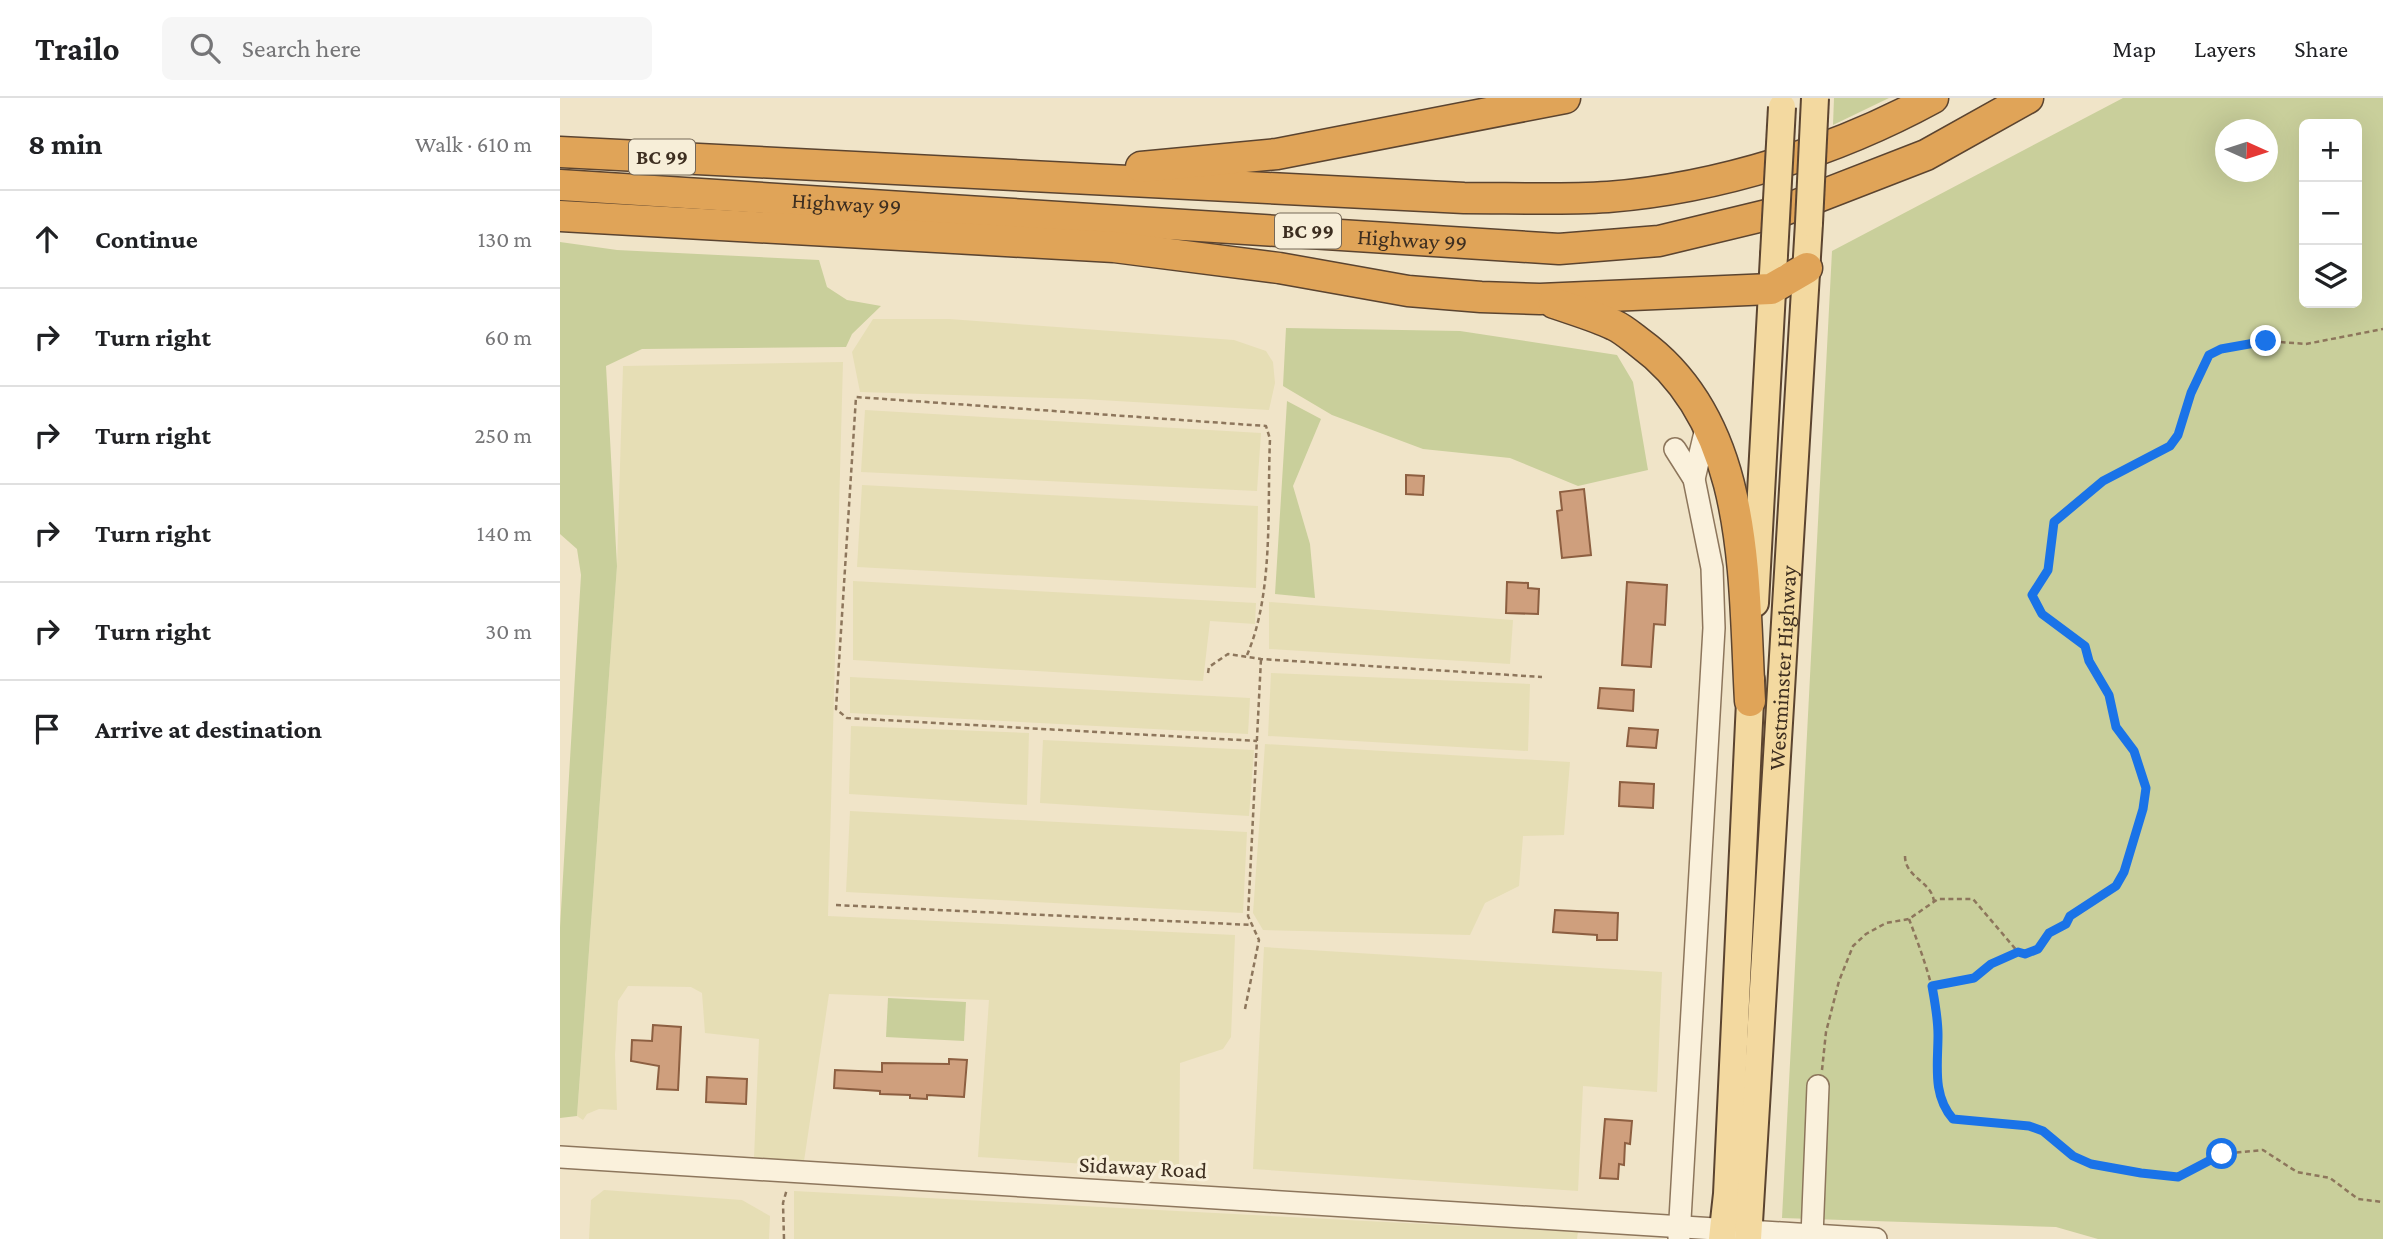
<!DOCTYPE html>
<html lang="en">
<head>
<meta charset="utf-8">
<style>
	body { margin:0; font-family:"Crimson Pro",serif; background:#f6f6f6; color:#202124 }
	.controls { position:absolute; right:21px; top:21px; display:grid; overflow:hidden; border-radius:10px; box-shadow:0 7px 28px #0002 }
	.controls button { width:63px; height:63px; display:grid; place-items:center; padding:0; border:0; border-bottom:2px solid #e0e0e0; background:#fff; color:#202124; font:35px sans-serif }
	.compass { position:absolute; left:1655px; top:21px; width:63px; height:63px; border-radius:50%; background:#fff; box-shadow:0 7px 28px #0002; rotate:93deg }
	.stop { position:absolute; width:21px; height:21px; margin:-16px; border:5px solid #1a73e8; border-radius:50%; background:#fff }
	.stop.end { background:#1a73e8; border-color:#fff; box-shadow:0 2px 7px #0008 }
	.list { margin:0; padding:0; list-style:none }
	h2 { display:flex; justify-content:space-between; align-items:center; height:91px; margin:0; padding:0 28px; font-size:30px }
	h2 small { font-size:23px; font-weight:400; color:#757577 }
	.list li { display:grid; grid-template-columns:46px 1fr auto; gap:21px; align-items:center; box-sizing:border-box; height:98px; padding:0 28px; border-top:2px solid #e0e0e0 }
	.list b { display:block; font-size:26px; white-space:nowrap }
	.list em { font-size:23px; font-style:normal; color:#757577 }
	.icon { flex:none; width:38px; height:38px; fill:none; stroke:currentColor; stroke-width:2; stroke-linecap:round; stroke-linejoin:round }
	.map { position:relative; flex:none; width:1823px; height:1141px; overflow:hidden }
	header { display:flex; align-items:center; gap:42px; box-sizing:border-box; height:98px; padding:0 35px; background:#fff; border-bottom:2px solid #e0e0e0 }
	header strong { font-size:33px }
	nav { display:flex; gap:38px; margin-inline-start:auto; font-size:24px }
	.search { width:490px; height:63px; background:#f6f6f6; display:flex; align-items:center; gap:18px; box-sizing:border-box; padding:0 24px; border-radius:10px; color:#757577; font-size:26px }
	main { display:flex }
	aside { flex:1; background:#fff }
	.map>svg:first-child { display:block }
</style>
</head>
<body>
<header>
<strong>Trailo</strong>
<div class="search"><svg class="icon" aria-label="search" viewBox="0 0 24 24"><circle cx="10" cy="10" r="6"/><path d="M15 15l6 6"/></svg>Search here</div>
<nav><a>Map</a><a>Layers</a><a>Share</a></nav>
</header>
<main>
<aside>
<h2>8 min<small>Walk · 610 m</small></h2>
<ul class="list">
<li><svg class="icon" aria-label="ahead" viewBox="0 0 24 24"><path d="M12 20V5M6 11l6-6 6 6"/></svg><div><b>Continue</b></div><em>130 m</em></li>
<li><svg class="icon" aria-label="right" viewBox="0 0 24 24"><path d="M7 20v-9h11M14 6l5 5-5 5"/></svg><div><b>Turn right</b></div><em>60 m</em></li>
<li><svg class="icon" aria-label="right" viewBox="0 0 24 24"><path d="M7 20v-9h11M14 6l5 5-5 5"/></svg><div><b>Turn right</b></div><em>250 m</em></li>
<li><svg class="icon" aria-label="right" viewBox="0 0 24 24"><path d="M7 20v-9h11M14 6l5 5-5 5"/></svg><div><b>Turn right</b></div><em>140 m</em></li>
<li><svg class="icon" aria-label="right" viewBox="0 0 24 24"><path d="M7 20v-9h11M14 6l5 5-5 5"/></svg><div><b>Turn right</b></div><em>30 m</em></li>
<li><svg class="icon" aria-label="arrive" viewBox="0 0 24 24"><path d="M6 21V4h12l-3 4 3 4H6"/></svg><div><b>Arrive at destination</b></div></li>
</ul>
</aside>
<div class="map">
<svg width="1823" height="1141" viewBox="0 0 1823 1141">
	<rect width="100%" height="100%" fill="#f0e4c8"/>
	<!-- farmland -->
	<g fill="#e6deb5">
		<polygon points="313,221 389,221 674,242 706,253 713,264 715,285 709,312 523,301 300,294 292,254"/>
		<polygon points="283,264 268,818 675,837 671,939 663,951 620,965 619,1072 418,1059 429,902 269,896 244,1063 194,1060 199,941 145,935 142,895 131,889 68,888 58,903 55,957 57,1012 39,1011 27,1016 23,1022 17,1018 57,468 63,268"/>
		<polygon points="305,312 701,335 697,393 301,374"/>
		<polygon points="302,387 698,408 696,490 297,469"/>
		<polygon points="293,483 696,505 695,526 650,523 643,583 293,562"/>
		<polygon points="709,504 953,522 950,566 709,551"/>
		<polygon points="711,575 970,586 968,653 708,638"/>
		<polygon points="290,579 690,600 688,636 290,615"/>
		<polygon points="291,628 469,635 467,707 289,696"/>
		<polygon points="483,642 694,652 689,718 480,705"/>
		<polygon points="705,646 1010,664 1004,737 963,738 959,788 925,805 910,837 703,832 693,815"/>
		<polygon points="290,713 687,734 683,815 286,794"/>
		<polygon points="704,849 1102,874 1097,994 1023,988 1018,1093 693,1071"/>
		<polygon points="44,1092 182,1102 210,1118 209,1141 29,1141 31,1102"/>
		<polygon points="234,1093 1018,1134 1017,1141 234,1141"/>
	</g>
	<!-- green -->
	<g fill="#c9cf9b" fill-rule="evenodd">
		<polygon points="1274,0 1329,0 1273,27"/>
		<path d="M 1563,0 L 1823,0 L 1823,1141 L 1538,1141 L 1496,1129 L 1222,1120 L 1272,153 ZM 1744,26 L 1797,26 L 1797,205 L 1744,205 ZM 1666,32 L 1708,32 L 1708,74 L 1666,74 Z"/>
		<polygon points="0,144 57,152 259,162 267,189 287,202 321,208 292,236 286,249 82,251 46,268 57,468 17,1018 0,1020 0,829 21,477 17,451 0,436"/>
		<polygon points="726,230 900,233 1057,257 1073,284 1088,372 1018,388 950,360 863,351 772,317 723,288"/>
		<polygon points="727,303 761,321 733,388 750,446 755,500 715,496"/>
		<polygon points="328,900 406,904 404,943 326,939"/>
	</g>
	<!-- building -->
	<g fill="#cf9f7d" stroke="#8d5f41" stroke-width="2">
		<polygon points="846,377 864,378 863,397 846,396"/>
		<polygon points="1024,391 1031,457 1002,460 997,413 1002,412 1000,394"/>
		<polygon points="947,484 968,485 968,490 979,491 978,516 946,515"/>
		<polygon points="1067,484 1107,487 1105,527 1094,526 1091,569 1062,567"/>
		<polygon points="1040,590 1074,592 1073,613 1038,610"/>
		<polygon points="1069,630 1098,632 1096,650 1067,648"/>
		<polygon points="1060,684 1094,686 1093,710 1059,708"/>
		<polygon points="995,812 1058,815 1057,842 1037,842 1037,837 993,834"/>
		<polygon points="93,927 121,929 118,992 97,991 99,968 71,963 72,942 92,943"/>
		<polygon points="389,961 407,962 404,999 367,997 367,1001 350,1000 350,997 320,996 320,993 274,990 275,972 322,974 322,965 389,966"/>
		<polygon points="147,979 187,981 186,1006 146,1004"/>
		<polygon points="1045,1021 1072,1023 1070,1046 1065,1045 1064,1067 1059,1066 1058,1081 1040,1080"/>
	</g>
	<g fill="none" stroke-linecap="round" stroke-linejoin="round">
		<!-- minor casing -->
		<g stroke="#8d765c" stroke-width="24">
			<g id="minor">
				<polyline points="1115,351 1134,381 1152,470 1154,530 1119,1139"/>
				<polyline points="1134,381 1147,326"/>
				<polyline points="0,1059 1316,1141"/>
				<polyline points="1252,1138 1258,988"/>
			</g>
		</g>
		<!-- major casing -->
		<g stroke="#5b4430" stroke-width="30">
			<g id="major">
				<polyline points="1195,505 1214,157"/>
				<polyline points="1162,1141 1167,1096 1191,582"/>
				<path id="s1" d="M 1188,1141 L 1249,125"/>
			</g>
		</g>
		<!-- highway casing -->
		<g stroke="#5b4430" stroke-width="33">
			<g id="highway">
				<path d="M 0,54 L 904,100 C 952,100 1000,102 1048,99 C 1159,90 1276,53 1373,0"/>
				<polyline points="581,69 717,56 1005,0"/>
				<path id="s2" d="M 0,87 L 999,151 L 1099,143 L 1219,114 L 1366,57 L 1468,0"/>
				<polyline points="0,118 554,149 719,170 848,193 921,199 980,201 1211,191 1247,170"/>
				<path d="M 994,205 C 1014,212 1035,218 1054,227 C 1063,231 1072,239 1080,245 C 1191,326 1183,480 1190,603"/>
			</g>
		</g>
		<!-- path -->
		<g stroke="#8d765c" stroke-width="2.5" stroke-dasharray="5 3.5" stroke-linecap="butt">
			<path d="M 687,557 C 714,495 707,409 710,341 L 706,328 L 296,299 L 276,611 L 287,620 L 697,643"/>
			<polyline points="648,575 649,569 668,556 701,561 982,579"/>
			<path d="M 1345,758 C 1345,780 1372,783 1374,804"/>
			<polyline points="276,807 692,827"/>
			<path d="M 1349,821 C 1360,850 1373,885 1377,915 C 1382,951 1367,991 1393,1021 L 1469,1028 L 1483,1033 L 1513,1058 L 1531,1066 L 1618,1079 L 1662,1056 L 1703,1052 L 1737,1074 L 1770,1080 L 1798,1101 L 1823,1104"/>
			<polyline points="1372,888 1414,880 1431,866 1458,854 1465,856 1478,851 1489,835 1506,826 1510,818 1556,788 1565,774 1586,690 1574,653 1556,629 1549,597 1529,563 1525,548 1518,540 1495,527 1475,505 1474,491 1488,472 1494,424 1543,383 1610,348 1618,337 1631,295 1649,257 1661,251 1706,243 1746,246 1823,231"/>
			<polyline points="685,911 699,842 688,818 701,561"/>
			<polyline points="1262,972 1266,934 1279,883 1293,848 1306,836 1326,825 1349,821 1378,801 1413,801 1458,854"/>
			<polyline points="224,1141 223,1105 227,1091"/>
		</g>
		<!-- minor -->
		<use href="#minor" stroke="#faf1dc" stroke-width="21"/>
		<!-- major -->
		<use href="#major" stroke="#f3d9a0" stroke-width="26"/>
		<!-- highway -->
		<use href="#highway" stroke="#e0a458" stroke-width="30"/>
		<!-- major-bridge casing -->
		<g stroke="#5b4430" stroke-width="30" stroke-linecap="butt">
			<g id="major-bridge">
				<polyline points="1249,125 1255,0"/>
				<polyline points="1214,157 1222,9"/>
			</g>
		</g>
		<!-- major-bridge -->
		<use href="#major-bridge" stroke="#f3d9a0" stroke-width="26"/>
	</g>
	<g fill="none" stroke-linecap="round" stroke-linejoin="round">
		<!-- route -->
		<path stroke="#1a73e8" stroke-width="9" d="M 1662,1056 L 1618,1079 L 1581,1075 L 1531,1066 L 1513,1058 L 1483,1033 L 1469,1028 L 1393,1021 C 1372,997 1378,967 1378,937 C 1378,920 1375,905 1372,888 L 1414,880 L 1431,866 L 1458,854 L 1465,856 L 1478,851 L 1489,835 L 1506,826 L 1510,818 L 1556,788 L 1564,774 L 1583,711 L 1586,690 L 1574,653 L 1556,629 L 1549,597 L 1529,563 L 1525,548 L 1482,516 L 1472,497 L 1488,472 L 1494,424 L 1543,383 L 1610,348 L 1618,337 L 1631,295 L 1649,257 L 1661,251 L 1706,243"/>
	</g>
	<g text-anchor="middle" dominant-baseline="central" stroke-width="6" stroke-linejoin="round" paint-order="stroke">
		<!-- shield labels -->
		<g fill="#f7eed8" stroke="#756857" stroke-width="2">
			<rect x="69" y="41.5" width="66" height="35" rx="5"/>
			<rect x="715" y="115.5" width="66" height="35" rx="5"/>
		</g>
		<g font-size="21" font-weight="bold" fill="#3d2e20">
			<text x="102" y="59">BC 99</text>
			<text x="748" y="133">BC 99</text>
		</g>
		<!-- street labels -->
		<g font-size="23" fill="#3d2e20" stroke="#f7eed8">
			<text stroke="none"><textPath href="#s2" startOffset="287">Highway 99</textPath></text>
			<text stroke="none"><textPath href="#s2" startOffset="854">Highway 99</textPath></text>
			<text stroke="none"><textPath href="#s1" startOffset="572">Westminster Highway</textPath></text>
			<text transform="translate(583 1069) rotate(3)">Sidaway Road</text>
		</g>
	</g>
</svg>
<div class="controls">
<button>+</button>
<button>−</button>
<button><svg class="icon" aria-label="layers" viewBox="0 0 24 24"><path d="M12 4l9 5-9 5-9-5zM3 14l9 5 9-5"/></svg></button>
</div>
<svg class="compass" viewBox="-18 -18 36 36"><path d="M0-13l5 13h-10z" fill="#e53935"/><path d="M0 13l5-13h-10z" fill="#757577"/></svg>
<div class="stop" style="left:1662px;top:1056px"></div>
<div class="stop end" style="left:1706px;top:243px"></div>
</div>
</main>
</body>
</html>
